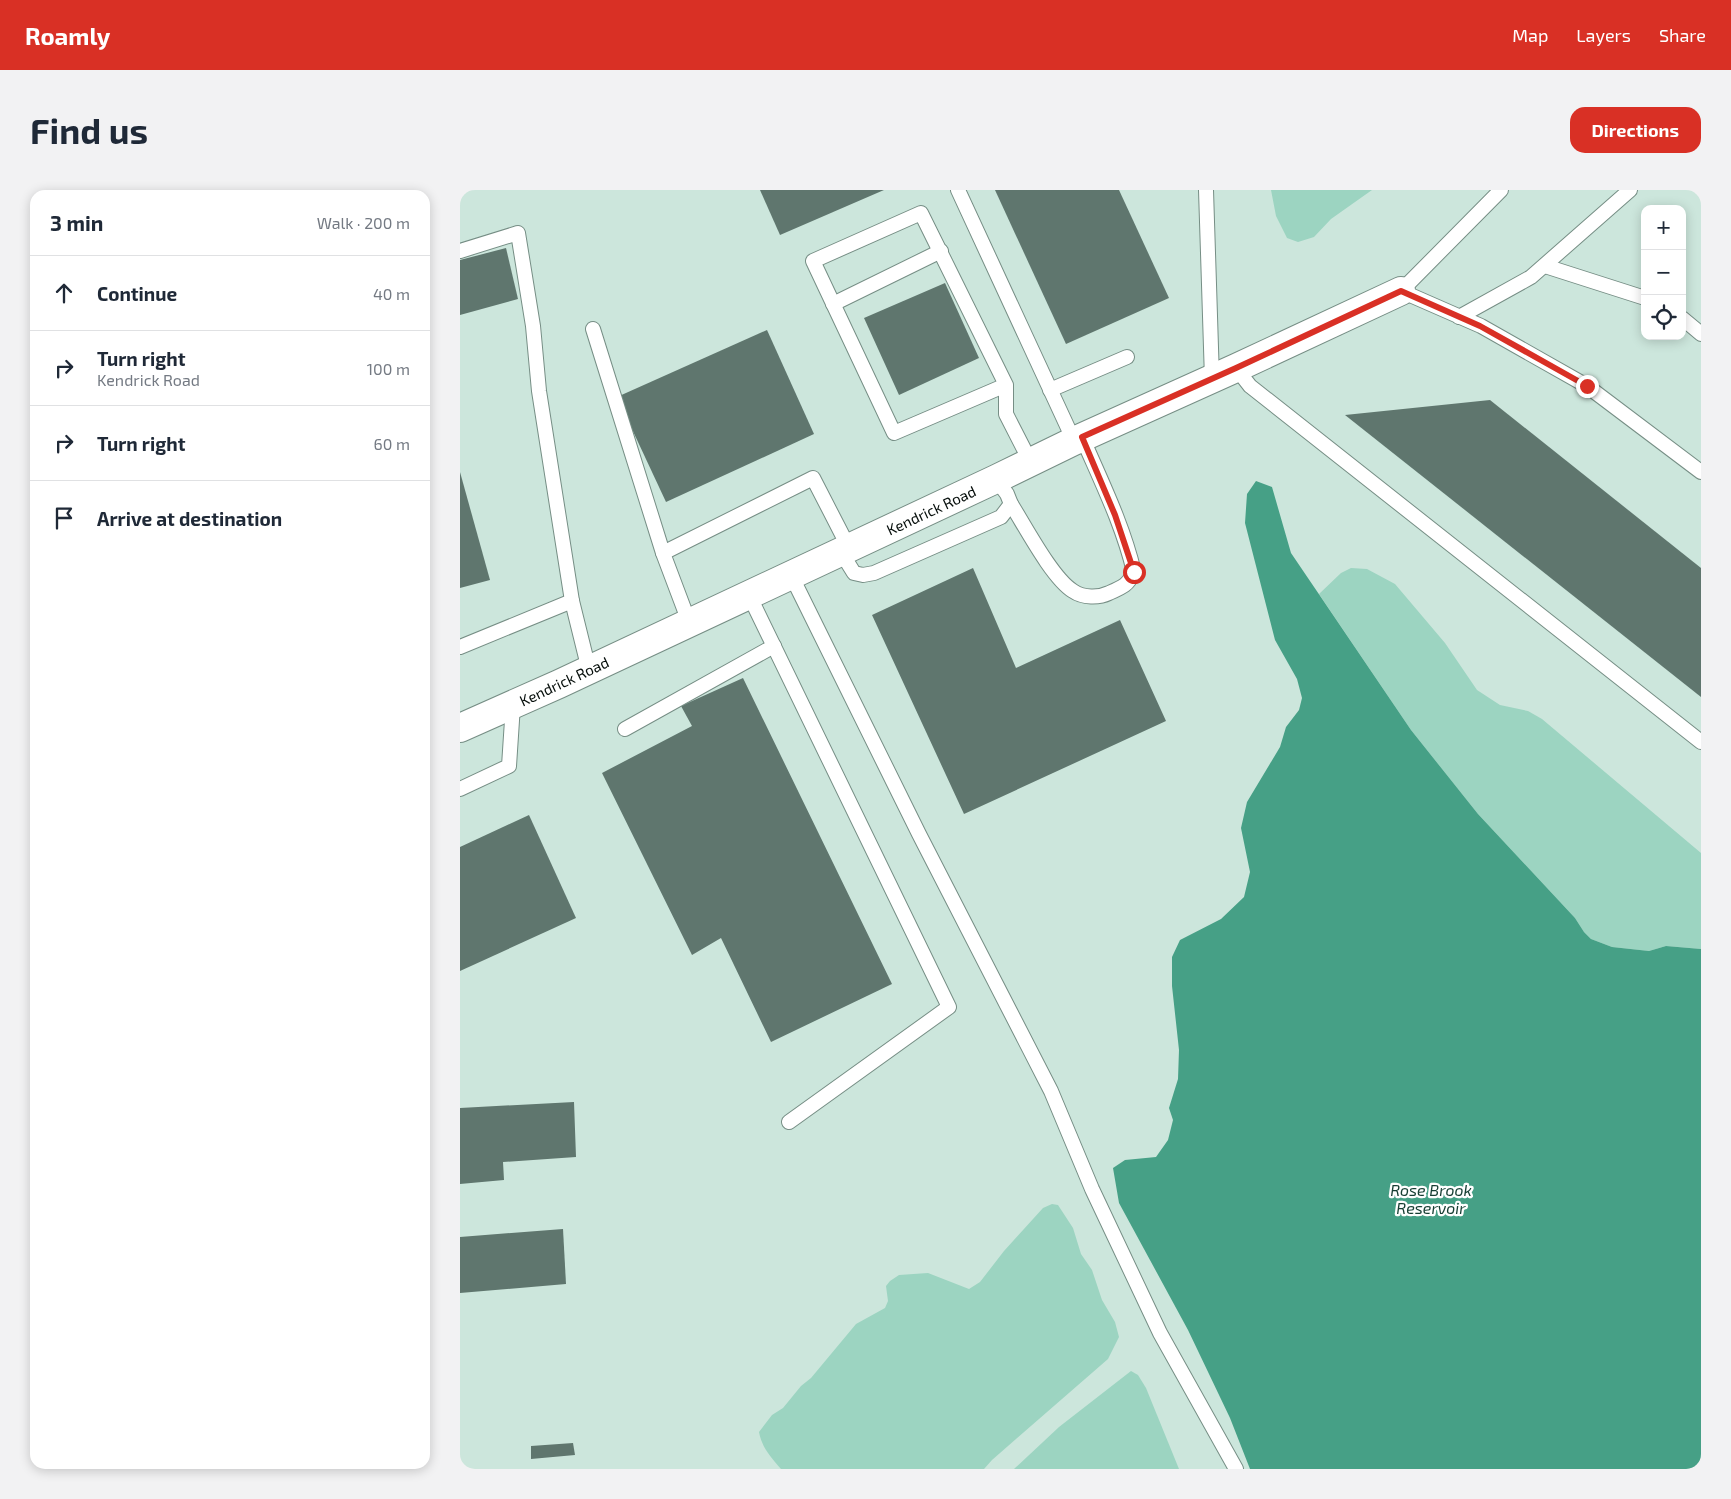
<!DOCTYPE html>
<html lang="en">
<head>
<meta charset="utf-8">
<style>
	body { margin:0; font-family:"Exo 2",sans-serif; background:#f2f2f3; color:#1f2937 }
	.controls { position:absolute; right:15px; top:15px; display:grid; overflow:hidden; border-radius:10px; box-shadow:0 2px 12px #0003 }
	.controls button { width:45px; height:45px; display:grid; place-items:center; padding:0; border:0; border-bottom:1px solid #e0e1e3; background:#fff; color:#1f2937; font:25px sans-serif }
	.stop { position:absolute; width:15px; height:15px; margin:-11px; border:4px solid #d93025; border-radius:50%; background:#fff }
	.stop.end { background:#d93025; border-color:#fff; box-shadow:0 1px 5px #0008 }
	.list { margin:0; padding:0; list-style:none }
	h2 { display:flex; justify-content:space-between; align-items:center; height:65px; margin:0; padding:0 20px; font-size:21px }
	h2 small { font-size:16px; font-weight:400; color:#747a83 }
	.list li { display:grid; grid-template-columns:32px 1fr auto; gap:15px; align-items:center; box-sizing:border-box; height:75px; padding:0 20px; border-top:1px solid #e0e1e3 }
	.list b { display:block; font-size:19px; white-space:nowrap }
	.list p { margin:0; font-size:16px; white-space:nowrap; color:#747a83 }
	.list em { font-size:16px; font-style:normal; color:#747a83 }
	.icon { flex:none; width:28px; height:28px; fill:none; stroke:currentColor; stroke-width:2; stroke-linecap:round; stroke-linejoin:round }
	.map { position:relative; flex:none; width:1241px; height:1279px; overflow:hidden; border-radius:15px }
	header { display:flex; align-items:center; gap:30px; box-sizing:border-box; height:70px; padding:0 25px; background:#d93025; color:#fff }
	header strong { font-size:24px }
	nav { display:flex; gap:28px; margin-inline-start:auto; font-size:18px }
	.intro { display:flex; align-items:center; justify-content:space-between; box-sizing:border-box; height:120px; padding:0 30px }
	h1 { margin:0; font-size:35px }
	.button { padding:12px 22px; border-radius:15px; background:#d93025; color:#fff; font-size:18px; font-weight:700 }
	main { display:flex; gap:30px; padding:0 30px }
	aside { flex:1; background:#fff; border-radius:15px; box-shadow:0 2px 12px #0003 }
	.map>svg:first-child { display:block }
</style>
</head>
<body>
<header>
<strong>Roamly</strong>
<nav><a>Map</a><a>Layers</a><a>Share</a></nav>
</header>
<div class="intro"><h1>Find us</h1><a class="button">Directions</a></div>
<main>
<aside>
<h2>3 min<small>Walk · 200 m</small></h2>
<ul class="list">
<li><svg class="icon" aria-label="ahead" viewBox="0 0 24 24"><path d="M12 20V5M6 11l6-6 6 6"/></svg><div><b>Continue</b></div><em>40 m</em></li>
<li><svg class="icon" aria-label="right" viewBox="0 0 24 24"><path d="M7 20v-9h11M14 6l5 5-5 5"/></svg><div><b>Turn right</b><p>Kendrick Road</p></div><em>100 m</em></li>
<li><svg class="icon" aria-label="right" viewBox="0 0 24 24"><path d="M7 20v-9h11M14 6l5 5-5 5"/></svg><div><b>Turn right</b></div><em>60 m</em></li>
<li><svg class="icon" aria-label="arrive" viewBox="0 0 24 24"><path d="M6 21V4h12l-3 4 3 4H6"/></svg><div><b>Arrive at destination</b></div></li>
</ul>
</aside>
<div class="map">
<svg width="1241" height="1279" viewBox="0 0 1241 1279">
	<rect width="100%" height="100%" fill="#cce6dc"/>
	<!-- green -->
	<g fill="#9cd4c1">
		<polygon points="811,0 912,0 871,29 854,47 838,52 827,48 816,26"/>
		<polygon points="891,378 907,379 935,394 985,453 1017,500 1040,515 1068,521 1082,529 1241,663 1241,759 1206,756 1189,761 1152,757 1131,749 1124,742 1115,728 1018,624 951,540 859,404 881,383"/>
		<path d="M 592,1014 L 598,1015 L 613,1038 L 621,1064 L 632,1080 L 642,1110 L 655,1132 L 659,1147 L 648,1169 L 532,1270 L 524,1279 L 321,1279 C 311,1267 302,1258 299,1242 L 312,1225 L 323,1218 L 341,1196 L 351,1188 L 396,1134 L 425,1118 L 428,1111 L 426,1096 L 430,1091 L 439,1085 L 468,1083 L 509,1099 L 520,1092 L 544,1061 L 583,1018 Z"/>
		<polygon points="671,1181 678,1185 686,1198 719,1279 554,1279 599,1237"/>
	</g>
	<!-- water -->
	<polygon fill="#46a086" points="796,291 812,297 831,363 951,540 1018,624 1115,728 1124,742 1131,749 1152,757 1189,761 1206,756 1241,759 1241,1279 790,1279 770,1228 728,1140 659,1013 653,978 665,970 696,967 708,950 713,930 709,918 718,889 719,860 712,796 712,767 720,750 761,729 784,707 790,682 781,638 787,612 820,557 826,537 839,520 842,508 837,489 815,450 785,333 787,304"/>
	<!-- building -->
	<g fill="#5f766e">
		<polygon points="300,0 424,0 320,45"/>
		<polygon points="535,0 659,0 709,108 606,154"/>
		<polygon points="46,58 58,109 0,125 0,70"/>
		<polygon points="485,93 519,168 439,205 404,128"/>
		<polygon points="307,140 354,244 206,312 157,207"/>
		<polygon points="1030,210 1241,378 1241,507 885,225"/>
		<polygon points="0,282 30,390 0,398"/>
		<polygon points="513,378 556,478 660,430 706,531 504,624 412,425"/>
		<polygon points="283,488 432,794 311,852 261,748 232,765 142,583 232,536 221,516"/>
		<polygon points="69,625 116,728 0,781 0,657"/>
		<polygon points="114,912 116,967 43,972 44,990 0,994 0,918"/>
		<polygon points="103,1039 106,1094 0,1103 0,1047"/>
		<polygon points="113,1253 115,1265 71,1269 71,1256"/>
	</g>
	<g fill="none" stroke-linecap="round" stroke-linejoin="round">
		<!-- service casing -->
		<g stroke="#768e85" stroke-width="16">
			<g id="service">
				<polyline points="498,0 614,251"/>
				<polyline points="746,0 752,189"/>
				<polyline points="1041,0 941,101 1021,136 1127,196 1241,282"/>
				<polyline points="0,61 58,43 73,136 79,201 112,411 129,480"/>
				<polyline points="1085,76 1185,108"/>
				<polyline points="373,114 481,61"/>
				<polyline points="999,127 1071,87 1170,0"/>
				<polyline points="1222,128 1241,144"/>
				<polyline points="133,139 203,363"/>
				<polyline points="776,178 790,196 1241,552"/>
				<polyline points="546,195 434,243 353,71 461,23 546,195 546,224 571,273"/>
				<polyline points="590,200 667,167"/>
				<path d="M 551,314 C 565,336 592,388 613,401 C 623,408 639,408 649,403 C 663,397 668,395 674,382 C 663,335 641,291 622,247"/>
				<polyline points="381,362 394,383 403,385 414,383 541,327 551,314 547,304 536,289"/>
				<polyline points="331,385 459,644 591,901 632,999 700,1143 776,1279"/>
				<polyline points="289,405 489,817 329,932"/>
				<polyline points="229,432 203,363 353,288 389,358"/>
				<polyline points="0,457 112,411"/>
				<polyline points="165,539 314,456"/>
				<polyline points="0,599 49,576 53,515"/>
			</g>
		</g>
		<!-- minor casing -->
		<g stroke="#768e85" stroke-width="30">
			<polyline id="minor" points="0,538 99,494 536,289 614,251 776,178 941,101"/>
		</g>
		<!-- service -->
		<use href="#service" stroke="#fff" stroke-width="14"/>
		<!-- minor -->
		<use href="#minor" stroke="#fff" stroke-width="28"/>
	</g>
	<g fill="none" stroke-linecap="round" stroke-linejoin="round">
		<!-- route -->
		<polyline stroke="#d93025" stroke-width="6" points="674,382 655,325 622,247 776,178 941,101 1020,136 1127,196"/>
	</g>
	<g text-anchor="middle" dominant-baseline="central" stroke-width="4.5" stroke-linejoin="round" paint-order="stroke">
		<!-- street labels -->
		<g font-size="15" fill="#060e0b" stroke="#fff">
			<text transform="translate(471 320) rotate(-25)">Kendrick Road</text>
			<text transform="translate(104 491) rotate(-25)">Kendrick Road</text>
		</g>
		<!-- water labels -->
		<g font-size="16" font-style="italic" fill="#163e33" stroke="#fff">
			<text x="971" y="999">Rose Brook<tspan x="971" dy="18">Reservoir</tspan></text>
		</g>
	</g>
</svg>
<div class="controls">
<button>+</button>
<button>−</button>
<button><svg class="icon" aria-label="locate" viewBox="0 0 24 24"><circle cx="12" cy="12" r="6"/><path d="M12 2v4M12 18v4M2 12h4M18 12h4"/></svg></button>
</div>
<div class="stop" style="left:674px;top:382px"></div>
<div class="stop end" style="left:1127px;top:196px"></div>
</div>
</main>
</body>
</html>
